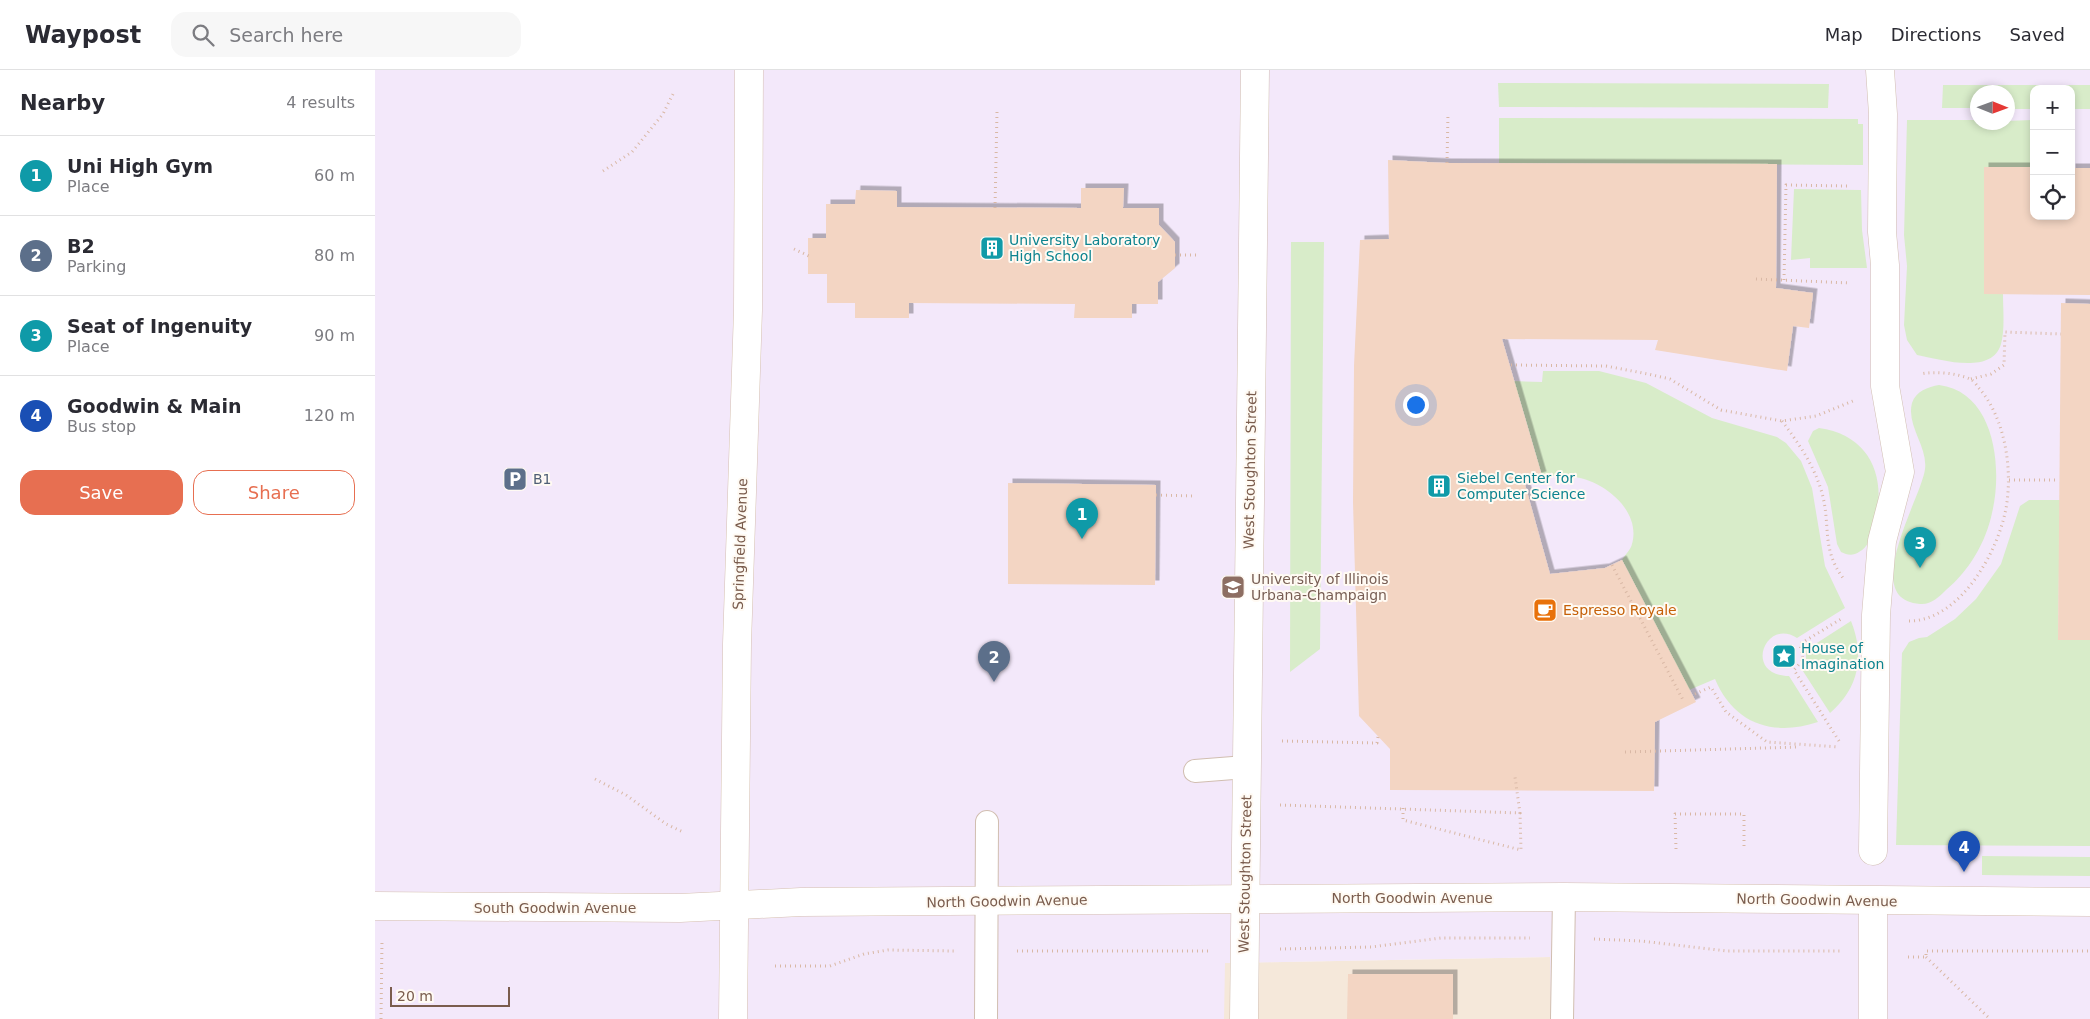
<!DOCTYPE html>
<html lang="en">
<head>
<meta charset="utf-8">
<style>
	body { margin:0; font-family:"DejaVu Sans",sans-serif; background:#f7f7f7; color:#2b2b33 }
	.controls { position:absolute; right:15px; top:15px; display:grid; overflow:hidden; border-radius:10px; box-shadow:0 2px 8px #0003 }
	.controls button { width:45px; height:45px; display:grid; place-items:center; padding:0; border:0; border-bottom:1px solid #e1e1e2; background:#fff; color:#2b2b33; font:25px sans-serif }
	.compass { position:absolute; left:1595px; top:15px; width:45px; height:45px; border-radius:50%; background:#fff; box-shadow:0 2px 8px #0003; rotate:91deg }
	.scale { position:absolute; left:15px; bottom:12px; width:120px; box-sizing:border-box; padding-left:5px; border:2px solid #7a5c4d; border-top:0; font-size:14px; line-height:18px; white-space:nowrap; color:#7a5c4d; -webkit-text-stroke:4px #fffaf3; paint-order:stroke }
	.you { position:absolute; left:1040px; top:334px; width:18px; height:18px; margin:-12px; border:4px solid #fff; border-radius:50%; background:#1a73e8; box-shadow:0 0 0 8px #1a73e833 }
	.badge { display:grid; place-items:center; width:32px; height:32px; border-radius:50%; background:#e76f51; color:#fff; font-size:16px; font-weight:700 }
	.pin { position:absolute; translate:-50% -41px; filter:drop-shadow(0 1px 2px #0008) }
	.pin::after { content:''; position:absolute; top:26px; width:18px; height:15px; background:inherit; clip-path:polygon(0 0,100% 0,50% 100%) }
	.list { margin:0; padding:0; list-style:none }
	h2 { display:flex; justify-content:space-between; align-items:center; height:65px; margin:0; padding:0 20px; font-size:21px }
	h2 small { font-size:16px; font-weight:400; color:#7c7c81 }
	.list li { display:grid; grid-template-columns:32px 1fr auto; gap:15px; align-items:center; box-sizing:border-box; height:80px; padding:0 20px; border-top:1px solid #e1e1e2 }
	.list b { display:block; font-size:19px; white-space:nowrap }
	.list p { margin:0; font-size:16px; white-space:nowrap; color:#7c7c81 }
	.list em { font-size:16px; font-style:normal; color:#7c7c81 }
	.actions { display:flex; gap:10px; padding:15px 20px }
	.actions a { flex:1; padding:11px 0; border:1px solid #e76f51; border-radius:15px; text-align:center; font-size:18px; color:#e76f51 }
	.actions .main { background:#e76f51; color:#fff }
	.icon { flex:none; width:28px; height:28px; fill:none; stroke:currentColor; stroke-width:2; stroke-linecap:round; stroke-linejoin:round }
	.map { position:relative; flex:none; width:1715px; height:949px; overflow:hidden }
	header { display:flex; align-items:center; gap:30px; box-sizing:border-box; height:70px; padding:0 25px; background:#fff; border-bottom:1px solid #e1e1e2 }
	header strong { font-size:24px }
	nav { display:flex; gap:28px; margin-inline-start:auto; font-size:18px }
	.search { width:350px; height:45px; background:#f7f7f7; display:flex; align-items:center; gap:12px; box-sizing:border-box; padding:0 18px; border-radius:15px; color:#7c7c81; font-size:19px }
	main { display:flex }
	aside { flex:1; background:#fff }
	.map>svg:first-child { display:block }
</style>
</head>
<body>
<header>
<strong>Waypost</strong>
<div class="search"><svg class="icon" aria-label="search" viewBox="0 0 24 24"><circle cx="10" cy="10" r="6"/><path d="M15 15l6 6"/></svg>Search here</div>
<nav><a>Map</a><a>Directions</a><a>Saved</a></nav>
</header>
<main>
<aside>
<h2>Nearby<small>4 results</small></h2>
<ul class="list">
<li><span class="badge" style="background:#0f9aa8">1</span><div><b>Uni High Gym</b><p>Place</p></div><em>60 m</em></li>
<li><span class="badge" style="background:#5c6f8a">2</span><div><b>B2</b><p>Parking</p></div><em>80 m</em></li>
<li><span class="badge" style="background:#0f9aa8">3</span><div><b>Seat of Ingenuity</b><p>Place</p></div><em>90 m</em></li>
<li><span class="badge" style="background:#1a4fb4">4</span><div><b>Goodwin &amp; Main</b><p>Bus stop</p></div><em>120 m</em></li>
</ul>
<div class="actions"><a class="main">Save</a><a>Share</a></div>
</aside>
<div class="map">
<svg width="1715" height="949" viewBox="0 0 1715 949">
	<defs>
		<filter id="shadow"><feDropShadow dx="4.5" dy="-4.5" stdDeviation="0" flood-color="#0004"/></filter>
	</defs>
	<rect width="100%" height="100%" fill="#fdf6ec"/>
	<!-- residential -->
	<polygon fill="#f5e8da" points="1176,887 1176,949 849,949 849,893"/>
	<!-- education -->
	<path fill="#f3e8fa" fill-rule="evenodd" d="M 0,0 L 1715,0 L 1715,949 L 1176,949 L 1175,887 L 850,893 L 849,949 L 0,949 ZM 1659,19 L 1696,19 L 1696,146 L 1659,146 ZM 1602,22 L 1632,22 L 1632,52 L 1602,52 Z"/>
	<!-- green -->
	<g fill="#d8ecc9">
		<polygon points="1123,13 1454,14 1453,38 1124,37"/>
		<polygon points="1568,15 1715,15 1715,39 1696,39 1696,19 1659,19 1659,39 1633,39 1632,22 1602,22 1602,38 1567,38"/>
		<polygon points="1124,48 1483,49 1483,54 1488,54 1488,95 1124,93"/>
		<path d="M 1532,50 L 1602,50 L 1602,52 L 1657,50 L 1659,53 L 1659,97 L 1609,97 L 1609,224 L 1628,224 C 1628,240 1630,259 1626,274 C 1617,306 1564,289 1542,285 L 1532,270 L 1529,255 L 1532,196 L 1529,165 Z"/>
		<polygon points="1419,119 1486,120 1487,160 1492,198 1435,198 1435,188 1416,190"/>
		<polygon points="916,172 949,172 945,579 915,602"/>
		<path d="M 1168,301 L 1224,301 L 1271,313 L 1337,348 L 1402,367 L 1411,373 L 1426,391 L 1437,418 L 1450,496 L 1470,538 L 1422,568 C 1391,547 1367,605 1414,606 L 1443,652 C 1398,667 1359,654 1340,609 L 1314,620 L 1247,490 C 1250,485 1256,479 1257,474 C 1266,442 1232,414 1205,408 C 1193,405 1179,406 1167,406 L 1144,327 L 1136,327 L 1137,311 L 1167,312 Z"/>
		<path d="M 1564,315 C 1620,322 1628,398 1617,443 C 1611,472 1594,501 1571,520 C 1564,527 1556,535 1545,534 C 1483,530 1547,427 1550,399 C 1553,377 1531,355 1537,333 C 1541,321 1553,317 1564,315 Z"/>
		<path d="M 1444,358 C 1496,365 1513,409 1499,456 C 1497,465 1493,478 1484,482 C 1478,486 1472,485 1466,482 L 1462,474 L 1453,417 L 1433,371 L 1438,361 Z"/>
		<polygon points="1654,430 1685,430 1683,570 1715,570 1715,776 1521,775 1527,583 1534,572 1544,568 1552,567 1580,549 1601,529 1626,494 1645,436"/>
		<path d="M 1476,551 C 1490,586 1484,618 1455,643 L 1426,598 L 1431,589 L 1431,580 Z"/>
		<polygon points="1607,786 1715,787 1715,806 1607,805"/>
	</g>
	<!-- building -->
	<g fill="#f3d5c3" filter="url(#shadow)">
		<polygon points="1013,90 1072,93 1402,94 1401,218 1438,223 1434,258 1418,256 1412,301 1280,280 1283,270 1127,269 1167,406 1149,411 1175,504 1230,498 1247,490 1321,632 1280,652 1279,721 1015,720 1015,679 984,646 978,432 979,296 985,170 1014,169"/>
		<polygon points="1609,97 1659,97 1659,146 1696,146 1696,98 1715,98 1715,225 1609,224"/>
		<polygon points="706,118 749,118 748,138 784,138 784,155 800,172 800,198 783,212 783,234 757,234 757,248 699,248 700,234 534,233 534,248 480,248 480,233 452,233 452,204 433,204 433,168 451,168 451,134 480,134 481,120 522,121 522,137 706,138"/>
		<polygon points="1686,233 1715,234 1715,570 1683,570"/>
		<polygon points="633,413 781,415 780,515 633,514"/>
		<polygon points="973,904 1078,904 1078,949 972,949"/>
	</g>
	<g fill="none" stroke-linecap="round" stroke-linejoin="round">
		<!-- lane casing -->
		<g stroke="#d1beb0" stroke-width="24">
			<g id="lane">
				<polyline points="820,701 871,697"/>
				<polyline points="611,949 612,752"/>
				<polyline points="1187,949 1189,827"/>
			</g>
		</g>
		<!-- street casing -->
		<g stroke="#d1beb0" stroke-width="29">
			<g id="street">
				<polyline points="1498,781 1501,545 1507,471 1525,402 1510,316 1510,195 1507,162 1508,44 1505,0"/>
				<polyline points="869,949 880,0"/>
				<polyline points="1498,949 1498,831"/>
			</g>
		</g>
		<!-- secondary casing -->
		<g stroke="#d6c0b0" stroke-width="29">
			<g id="secondary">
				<polyline points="0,836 305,838 426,832 1189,827 1715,832"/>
				<polyline points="358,949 362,574 373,240 374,0"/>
			</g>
		</g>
		<!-- path -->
		<g stroke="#d9b8a5" stroke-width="3" stroke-dasharray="1 4" stroke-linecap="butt">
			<polyline points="1072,93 1073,43"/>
			<polyline points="228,101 257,82 288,44 298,24"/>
			<polyline points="620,138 622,42"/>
			<polyline points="419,179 434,186"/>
			<polyline points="800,185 825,185"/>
			<polyline points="1381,209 1475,213"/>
			<polyline points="1409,210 1411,115 1473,116"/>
			<polyline points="1136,295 1231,296 1273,304 1295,309 1346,340 1407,351 1441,346 1478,331"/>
			<polyline points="1596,309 1616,304 1629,295 1630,262 1686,264"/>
			<path d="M 1407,351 C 1424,374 1439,395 1447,423 C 1456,456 1446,478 1468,508"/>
			<polyline points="1634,410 1684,410"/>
			<polyline points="781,425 821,426"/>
			<polyline points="1237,495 1308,630"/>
			<path d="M 1534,551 C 1586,551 1626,478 1632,432 C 1637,394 1629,346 1603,317 C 1601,314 1598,310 1595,309 C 1582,303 1559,301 1546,304"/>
			<polyline points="1320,624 1336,617 1351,642 1392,672 1464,677"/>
			<polyline points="907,671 1002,673 1003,667"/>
			<polyline points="1464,671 1419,600 1428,590 1425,574 1466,549"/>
			<polyline points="1250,682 1424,677"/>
			<polyline points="220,709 251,725 291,754 308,762"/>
			<polyline points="905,735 1145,743 1140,707"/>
			<polyline points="1028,738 1028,750 1146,780 1145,743"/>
			<polyline points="1301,779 1300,744 1369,744 1369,779"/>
			<polyline points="1219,869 1266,871 1352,881 1465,881"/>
			<polyline points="905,879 996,877 1066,868 1155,868"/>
			<polyline points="642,881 836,881"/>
			<polyline points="1533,887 1551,887 1551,881 1715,881"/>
			<polyline points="1551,887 1615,949"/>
			<polyline points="400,896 455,896 489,884 513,880 579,881"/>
			<polyline points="6,949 7,869"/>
		</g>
		<!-- lane -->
		<use href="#lane" stroke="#fff" stroke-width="22"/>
		<!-- street -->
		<use href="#street" stroke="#fff" stroke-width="28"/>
		<!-- secondary -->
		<use href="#secondary" stroke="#fff" stroke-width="28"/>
	</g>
	<!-- icons -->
	<defs>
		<g id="building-square" transform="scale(1.25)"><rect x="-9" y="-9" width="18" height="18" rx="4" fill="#0f9aa8" stroke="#fffaf3"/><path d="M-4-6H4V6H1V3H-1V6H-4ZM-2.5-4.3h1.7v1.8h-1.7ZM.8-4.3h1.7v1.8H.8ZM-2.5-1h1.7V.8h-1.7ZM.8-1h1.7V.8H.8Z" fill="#fff"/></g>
		<g id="parking-square" transform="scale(1.25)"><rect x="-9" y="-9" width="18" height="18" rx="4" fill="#5c6f8a" stroke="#fffaf3"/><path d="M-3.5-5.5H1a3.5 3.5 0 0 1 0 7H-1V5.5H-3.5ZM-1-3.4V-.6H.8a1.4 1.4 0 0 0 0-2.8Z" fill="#fff"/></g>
		<g id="university-square" transform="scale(1.25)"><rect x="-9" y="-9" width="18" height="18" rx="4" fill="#8d6e63" stroke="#fffaf3"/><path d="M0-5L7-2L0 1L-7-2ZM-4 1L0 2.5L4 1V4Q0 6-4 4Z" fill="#fff"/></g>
		<g id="cafe-square" transform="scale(1.25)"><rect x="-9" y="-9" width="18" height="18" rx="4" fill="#e8710a" stroke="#fffaf3"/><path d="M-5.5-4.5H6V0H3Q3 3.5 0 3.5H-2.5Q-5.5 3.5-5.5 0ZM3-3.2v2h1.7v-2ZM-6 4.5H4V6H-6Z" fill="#fff"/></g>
		<g id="sight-square" transform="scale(1.25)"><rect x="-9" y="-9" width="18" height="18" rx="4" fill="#0f9aa8" stroke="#fffaf3"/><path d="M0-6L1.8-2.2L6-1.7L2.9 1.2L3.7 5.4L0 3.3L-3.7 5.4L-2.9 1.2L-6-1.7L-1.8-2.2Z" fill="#fff"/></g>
	</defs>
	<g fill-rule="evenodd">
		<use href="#building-square" x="617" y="178"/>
		<use href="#parking-square" x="140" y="409"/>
		<use href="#building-square" x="1064" y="416"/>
		<use href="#university-square" x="858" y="517"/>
		<use href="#cafe-square" x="1170" y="540"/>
		<use href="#sight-square" x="1409" y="586"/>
	</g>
	<g text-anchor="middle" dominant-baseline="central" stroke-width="4" stroke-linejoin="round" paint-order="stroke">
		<!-- culture labels -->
		<g font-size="14" fill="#0d838f" stroke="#fffaf3" text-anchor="start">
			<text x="634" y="170">University Laboratory<tspan x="634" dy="16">High School</tspan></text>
			<text x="1082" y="408">Siebel Center for<tspan x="1082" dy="16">Computer Science</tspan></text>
			<text x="1426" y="578">House of<tspan x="1426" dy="16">Imagination</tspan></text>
		</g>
		<!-- street labels -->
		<g font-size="14" fill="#7a5c4d" stroke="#fffaf3">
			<text transform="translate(875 400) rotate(-89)">West Stoughton Street</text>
			<text transform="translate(365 474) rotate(-88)">Springfield Avenue</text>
			<text transform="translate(870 804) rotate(-89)">West Stoughton Street</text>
			<text x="1037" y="828">North Goodwin Avenue</text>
			<text transform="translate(1442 830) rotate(1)">North Goodwin Avenue</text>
			<text transform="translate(632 831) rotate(-1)">North Goodwin Avenue</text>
			<text x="180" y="838">South Goodwin Avenue</text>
		</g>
		<!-- service labels -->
		<g font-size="14" fill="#4e5e75" stroke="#fffaf3" text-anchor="start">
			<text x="158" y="409">B1</text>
		</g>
		<!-- education labels -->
		<g font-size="14" fill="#785e54" stroke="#fffaf3" text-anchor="start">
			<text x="876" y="509">University of Illinois<tspan x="876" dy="16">Urbana-Champaign</tspan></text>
		</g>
		<!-- food labels -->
		<g font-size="14" fill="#c56008" stroke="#fffaf3" text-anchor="start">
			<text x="1188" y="540">Espresso Royale</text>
		</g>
	</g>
</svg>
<div class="controls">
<button>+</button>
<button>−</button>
<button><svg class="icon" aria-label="locate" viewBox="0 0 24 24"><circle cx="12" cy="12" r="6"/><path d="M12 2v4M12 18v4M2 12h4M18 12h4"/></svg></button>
</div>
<svg class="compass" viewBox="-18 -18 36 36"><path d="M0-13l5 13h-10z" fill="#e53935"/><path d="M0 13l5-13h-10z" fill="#7c7c81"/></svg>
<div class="scale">20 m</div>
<div class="you"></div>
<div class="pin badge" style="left:707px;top:469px;background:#0f9aa8">1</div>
<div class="pin badge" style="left:619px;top:612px;background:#5c6f8a">2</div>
<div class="pin badge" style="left:1545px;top:498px;background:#0f9aa8">3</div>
<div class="pin badge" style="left:1589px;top:802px;background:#1a4fb4">4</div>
</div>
</main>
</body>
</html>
